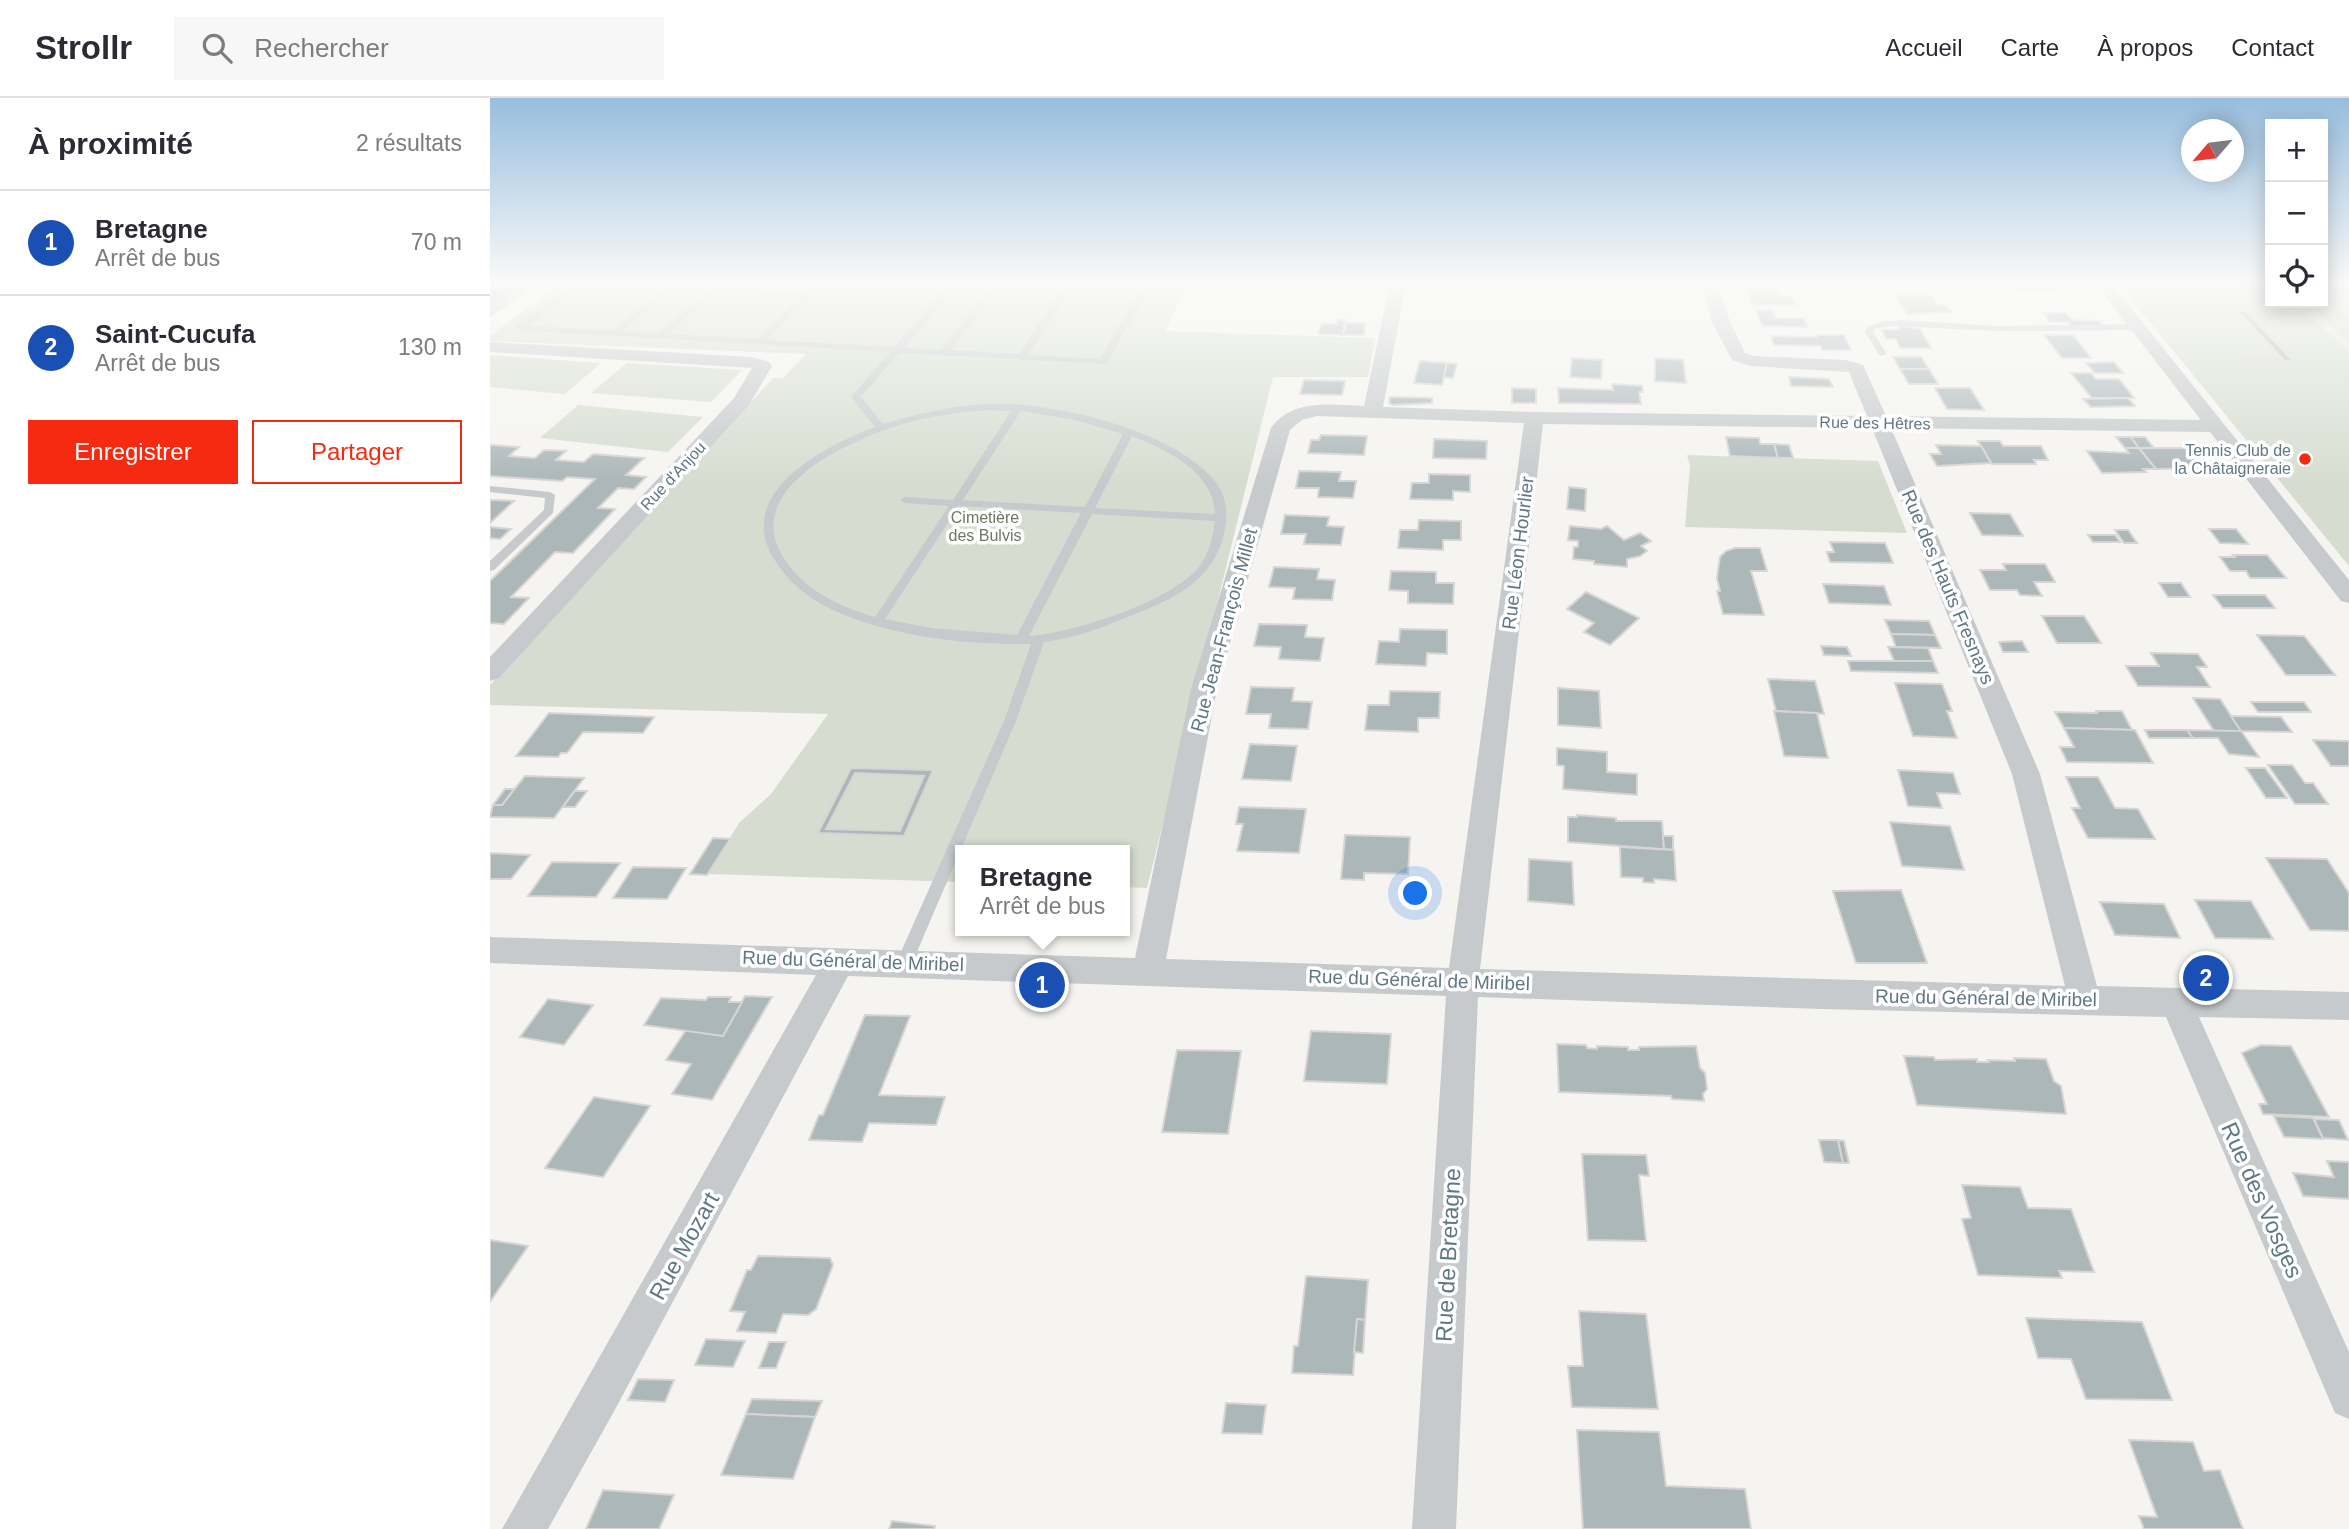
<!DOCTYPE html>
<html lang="fr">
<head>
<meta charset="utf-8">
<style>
	body { margin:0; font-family:Helvetica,sans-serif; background:#f7f7f7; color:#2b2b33 }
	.controls { position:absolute; right:21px; top:21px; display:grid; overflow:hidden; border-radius:0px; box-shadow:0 4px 18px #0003 }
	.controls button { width:63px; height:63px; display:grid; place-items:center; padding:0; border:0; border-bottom:2px solid #e1e1e2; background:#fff; color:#2b2b33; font:35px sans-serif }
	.compass { position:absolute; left:1691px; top:21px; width:63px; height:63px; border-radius:50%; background:#fff; box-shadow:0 4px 18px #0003; rotate:242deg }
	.you { position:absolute; left:926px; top:796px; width:24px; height:24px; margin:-18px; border:5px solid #fff; border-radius:50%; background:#1a73e8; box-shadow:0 0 0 10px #1a73e833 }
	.badge { display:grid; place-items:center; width:46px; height:46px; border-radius:50%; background:#f52a10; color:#fff; font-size:23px; font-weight:700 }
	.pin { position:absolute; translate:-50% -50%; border:4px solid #fff; box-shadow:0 2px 7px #0006 }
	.popup { position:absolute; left:465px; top:747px; width:175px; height:91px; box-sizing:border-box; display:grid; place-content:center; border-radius:0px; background:#fff; filter:drop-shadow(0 2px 5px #0005); font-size:23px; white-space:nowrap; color:#7c7c81 }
	.popup b { font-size:26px; color:#2b2b33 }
	.popup::after { content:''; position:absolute; left:50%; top:100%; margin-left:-14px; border:14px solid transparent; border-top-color:#fff }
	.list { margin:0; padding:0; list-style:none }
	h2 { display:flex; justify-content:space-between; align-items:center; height:91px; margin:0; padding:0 28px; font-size:30px }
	h2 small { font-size:23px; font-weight:400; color:#7c7c81 }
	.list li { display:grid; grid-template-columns:46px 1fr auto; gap:21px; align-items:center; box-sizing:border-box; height:105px; padding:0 28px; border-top:2px solid #e1e1e2 }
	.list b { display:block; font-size:26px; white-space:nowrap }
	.list p { margin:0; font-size:23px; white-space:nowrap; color:#7c7c81 }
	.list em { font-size:23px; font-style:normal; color:#7c7c81 }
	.actions { display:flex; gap:14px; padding:21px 28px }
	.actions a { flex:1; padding:16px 0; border:2px solid #f52a10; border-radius:0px; text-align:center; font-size:24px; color:#f52a10 }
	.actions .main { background:#f52a10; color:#fff }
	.icon { flex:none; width:38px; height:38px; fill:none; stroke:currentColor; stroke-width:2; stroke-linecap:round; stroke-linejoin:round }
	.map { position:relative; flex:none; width:1859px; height:1431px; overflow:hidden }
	header { display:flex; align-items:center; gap:42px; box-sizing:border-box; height:98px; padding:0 35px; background:#fff; border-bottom:2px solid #e1e1e2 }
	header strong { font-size:33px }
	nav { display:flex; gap:38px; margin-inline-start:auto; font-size:24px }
	.search { width:490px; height:63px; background:#f7f7f7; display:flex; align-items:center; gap:18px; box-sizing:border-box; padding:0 24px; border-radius:0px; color:#7c7c81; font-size:26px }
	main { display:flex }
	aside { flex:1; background:#fff }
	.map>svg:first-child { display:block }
</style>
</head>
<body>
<header>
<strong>Strollr</strong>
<div class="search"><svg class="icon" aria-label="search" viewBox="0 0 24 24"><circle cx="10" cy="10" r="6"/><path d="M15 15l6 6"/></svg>Rechercher</div>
<nav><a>Accueil</a><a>Carte</a><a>À propos</a><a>Contact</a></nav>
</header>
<main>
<aside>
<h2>À proximité<small>2 résultats</small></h2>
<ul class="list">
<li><span class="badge" style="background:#1a4fb4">1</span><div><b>Bretagne</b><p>Arrêt de bus</p></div><em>70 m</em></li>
<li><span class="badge" style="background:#1a4fb4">2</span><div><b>Saint-Cucufa</b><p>Arrêt de bus</p></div><em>130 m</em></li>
</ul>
<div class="actions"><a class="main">Enregistrer</a><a>Partager</a></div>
</aside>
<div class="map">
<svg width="1859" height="1431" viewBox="0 0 1859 1431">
	<rect width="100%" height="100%" fill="#f5f4f0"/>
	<!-- built -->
	<polygon fill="#e5e6e3" points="1833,185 1859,185 1859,254 1807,205 1833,205"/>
	<!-- green -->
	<g fill="#d6ddd0">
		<polygon points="71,185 698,185 675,233 885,240 878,279 783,279 657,790 634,789 634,752 470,752 470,784 218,776 249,725 281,696 338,616 0,607 0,587 283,280 293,280 316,256 0,243 0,238"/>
		<polygon points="1628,185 1780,185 1780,205 1807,205 1859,254 1859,468"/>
		<polygon points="1833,194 1859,219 1859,244 1818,205 1833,205"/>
		<polygon points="0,257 111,265 75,296 0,289"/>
		<polygon points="137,265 252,272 221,304 101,295"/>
		<polygon points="88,307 213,319 178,354 50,340"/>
		<polygon points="1197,357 1388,363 1417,435 1195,429 1200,368"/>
	</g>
	<!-- building -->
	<g fill="#acb7ba" stroke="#d6d5d3" stroke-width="2" fill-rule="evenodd">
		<polygon points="0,185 38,185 0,212"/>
		<polygon points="1515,185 1568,185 1574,192 1521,192"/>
		<polygon points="1682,185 1702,186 1710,195 1689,195"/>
		<polygon points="1707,185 1765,185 1775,194 1715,193"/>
		<polygon points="1257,190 1286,190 1289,198 1302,198 1306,207 1263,207"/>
		<polygon points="1405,197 1442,197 1448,207 1456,207 1461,214 1417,216"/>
		<polygon points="1266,212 1283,212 1285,220 1314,220 1318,229 1272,228"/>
		<polygon points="1747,213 1756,213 1803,263 1755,261 1753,259 1793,261"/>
		<polygon points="1553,215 1576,215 1582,222 1609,223 1614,228 1581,228 1578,224 1560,224"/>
		<polygon points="847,222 855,222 853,237 828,236 831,226 847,226"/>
		<polygon points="856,225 875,225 874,237 853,237"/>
		<polygon points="1409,228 1430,231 1441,250 1410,250 1406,241 1396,241 1392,232 1410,231"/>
		<polygon points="1326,237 1354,237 1361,252 1332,252 1331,248 1284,247 1281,238 1327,239"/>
		<polygon points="1554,237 1583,237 1601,260 1572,260"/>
		<polygon points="1403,259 1431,259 1439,271 1410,271"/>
		<polygon points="1082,260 1112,262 1111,281 1080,279"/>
		<polygon points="1165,260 1193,262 1196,285 1165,283"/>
		<polygon points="930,263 957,265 952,287 924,285"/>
		<polygon points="1624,264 1633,275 1605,275 1596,265"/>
		<polygon points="957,265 967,266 963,280 954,279"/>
		<polygon points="1410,271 1439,271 1448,286 1419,286"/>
		<polygon points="1581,275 1601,275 1606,281 1629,281 1644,300 1602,300"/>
		<polygon points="1299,279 1339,281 1343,289 1301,288"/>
		<polygon points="814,282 855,283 852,297 810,296"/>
		<polygon points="1122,286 1152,288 1153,294 1149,294 1151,306 1069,305 1068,290 1123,292"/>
		<polygon points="1022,290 1046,291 1046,305 1022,305"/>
		<polygon points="1445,290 1480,290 1494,312 1457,311"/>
		<polygon points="900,299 942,300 942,305 903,307 899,305"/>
		<polygon points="1638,300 1645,308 1601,309 1593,301"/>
		<polygon points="831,337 877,338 874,357 818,355 821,342 829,342"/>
		<polygon points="1236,339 1269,340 1270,346 1284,346 1288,360 1240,358"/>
		<polygon points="1626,339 1641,339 1649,350 1635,350"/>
		<polygon points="1641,339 1655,339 1664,350 1649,350"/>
		<polygon points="944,341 997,343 996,361 943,360"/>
		<polygon points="1488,343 1510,343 1513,348 1551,348 1558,362 1544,362 1546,366 1502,366"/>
		<polygon points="1284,346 1299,347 1303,360 1288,360"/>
		<polygon points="0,347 29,349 19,358 45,360 54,352 76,353 66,362 94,364 103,356 154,360 136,377 156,379 144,391 128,390 108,410 125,411 83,455 65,454 21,499 39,500 14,526 0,525 0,483 105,381 77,379 72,383 0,378"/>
		<polygon points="1446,347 1491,348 1501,365 1447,368 1440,356 1451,356"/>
		<polygon points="1635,350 1649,350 1666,371 1653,371 1656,374 1612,375 1597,353 1639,355"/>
		<polygon points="1649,350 1706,350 1723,370 1666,371"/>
		<polygon points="809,373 851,374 849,383 866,383 863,400 828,399 829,390 806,390"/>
		<polygon points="939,376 980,377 980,394 963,393 963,402 920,401 922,385 939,385"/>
		<polygon points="1079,389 1096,391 1095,413 1077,411"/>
		<polygon points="0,402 24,403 0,425"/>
		<polygon points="1480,415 1520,416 1533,438 1492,437"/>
		<polygon points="795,417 839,419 837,428 854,429 851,447 814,446 816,436 791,436"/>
		<polygon points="929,422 971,423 971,442 953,442 953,452 908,450 910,432 928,432"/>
		<polygon points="1080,428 1111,431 1117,428 1134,442 1150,435 1161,443 1151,448 1157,453 1150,458 1137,461 1137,469 1104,466 1104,463 1083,461 1084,449 1088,449 1088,443 1078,442"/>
		<polygon points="0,429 21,431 10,441 0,440"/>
		<polygon points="1719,431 1746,431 1758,446 1730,445"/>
		<polygon points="1625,432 1638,432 1647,445 1634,445"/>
		<polygon points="1598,437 1625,437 1630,444 1603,444"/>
		<polygon points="1340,444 1395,445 1403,465 1340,464 1337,454 1344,454"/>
		<polygon points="1245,450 1270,450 1277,473 1261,473 1274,517 1233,516 1227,493 1230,493 1227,480 1230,459 1236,453"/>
		<polygon points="1743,457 1777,457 1796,480 1760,480 1756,473 1740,473 1730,459 1745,459"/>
		<polygon points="1513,466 1555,466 1565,484 1544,484 1552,498 1530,497 1527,492 1500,492 1490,472 1516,472"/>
		<polygon points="784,469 829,471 827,481 845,482 842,502 803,501 805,490 779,489"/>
		<polygon points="901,473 946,474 946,485 964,485 963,506 918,505 918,493 899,492"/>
		<polygon points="1669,485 1691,485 1700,499 1678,499"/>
		<polygon points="1333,486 1394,488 1401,507 1339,505"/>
		<polygon points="1096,494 1149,520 1120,547 1094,534 1104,525 1077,511"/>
		<polygon points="1723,497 1775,497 1785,510 1733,510"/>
		<polygon points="1552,518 1594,518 1611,545 1567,545"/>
		<polygon points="1395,522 1439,523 1445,537 1401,536"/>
		<polygon points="769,526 817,527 815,539 834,540 830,563 789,561 791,549 764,548"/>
		<polygon points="910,531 957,532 957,556 937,555 936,568 886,566 889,543 909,544"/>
		<polygon points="1401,536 1445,537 1451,550 1406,549"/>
		<polygon points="1767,537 1814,538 1845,577 1796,577"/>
		<polygon points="1532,543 1538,554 1513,554 1509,544"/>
		<polygon points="1331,548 1357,549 1361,558 1334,557"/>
		<polygon points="1398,549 1438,550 1443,563 1404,563"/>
		<polygon points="1661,555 1708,556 1717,569 1707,569 1720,589 1648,588 1636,568 1669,568"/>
		<polygon points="1358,563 1443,563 1448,575 1361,573"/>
		<polygon points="1278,581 1325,583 1334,616 1286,613"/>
		<polygon points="1405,585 1452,586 1462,613 1457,613 1467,640 1423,638"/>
		<polygon points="761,589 804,590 802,603 822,604 818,631 779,630 781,616 756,616"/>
		<polygon points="1068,590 1109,593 1111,630 1068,627"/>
		<polygon points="900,593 950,594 949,620 928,620 928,634 875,632 878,607 899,607"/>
		<polygon points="1703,600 1730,601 1751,633 1724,633"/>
		<polygon points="1761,604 1814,604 1821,614 1768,614"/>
		<polygon points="1284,613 1327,615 1338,660 1294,658"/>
		<polygon points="1606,613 1632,613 1642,632 1574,630 1565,614 1607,615"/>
		<polygon points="59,615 164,619 153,635 93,634 77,655 71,655 68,659 26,658"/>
		<polygon points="1741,618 1791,619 1802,634 1751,633"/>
		<polygon points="1574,630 1645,632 1663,665 1577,664 1570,649 1584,649"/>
		<polygon points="1655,632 1697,632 1703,640 1659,640"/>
		<polygon points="1697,632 1751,633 1769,659 1739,656 1728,640 1703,640"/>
		<polygon points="1823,642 1859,643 1859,668 1841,668"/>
		<polygon points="760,646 807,648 801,683 752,681"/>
		<polygon points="1067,650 1117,654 1117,674 1147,676 1147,697 1073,691 1074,668 1067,667"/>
		<polygon points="1778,667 1802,667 1815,685 1823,685 1838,706 1805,706"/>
		<path d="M 361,670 L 443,672 L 414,738 L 328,735 ZM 365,675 L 434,678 L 410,733 L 336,731 Z"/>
		<polygon points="1756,670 1775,670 1797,700 1776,700"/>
		<polygon points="1408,672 1463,675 1470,696 1447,695 1452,710 1418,708"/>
		<polygon points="35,678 94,680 64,720 0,719 3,707 12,707"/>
		<polygon points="1576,679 1608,679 1625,710 1648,711 1665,741 1598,740 1582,710 1590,710"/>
		<polygon points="15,691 24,691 12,707 3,707"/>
		<polygon points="85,693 97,693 85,709 73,709"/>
		<polygon points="749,709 816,711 809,755 747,753 753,726 746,726"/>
		<polygon points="1087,717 1126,720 1126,723 1172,723 1174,751 1184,752 1078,744 1078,719 1087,719"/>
		<polygon points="1400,724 1460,728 1474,772 1412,768"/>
		<polygon points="855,737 920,739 918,776 874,775 874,782 851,781"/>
		<polygon points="1173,738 1183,738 1183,752 1174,751"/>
		<polygon points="223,740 240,741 217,777 200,776"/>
		<polygon points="1130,749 1184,752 1186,783 1164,781 1164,785 1153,784 1153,780 1131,779"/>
		<polygon points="0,755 40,757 21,781 0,781"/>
		<polygon points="1776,760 1837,761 1859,795 1859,833 1820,832"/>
		<polygon points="1039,761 1082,764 1084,807 1038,803"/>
		<polygon points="62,764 130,765 106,799 38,798"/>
		<polygon points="143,769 196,770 177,801 123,800"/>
		<polygon points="1411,792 1437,865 1366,865 1343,793"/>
		<polygon points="1705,802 1761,803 1783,841 1725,840"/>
		<polygon points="1610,804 1674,806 1690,840 1625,837"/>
		<polygon points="255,898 282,899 222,1002 182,996 201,966 176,962 196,932 233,938"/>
		<polygon points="218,899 241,899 239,904 252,904 233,938 154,927 171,900 216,902"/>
		<polygon points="58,901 103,907 74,947 30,939"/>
		<polygon points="375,917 420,918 389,997 455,999 446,1027 379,1025 372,1044 319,1042 329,1017 333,1017"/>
		<polygon points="821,933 901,936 897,986 814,983"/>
		<polygon points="1067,946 1096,947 1097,950 1107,951 1107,948 1138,949 1138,952 1149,952 1149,949 1206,948 1210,970 1215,975 1217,991 1213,996 1214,1003 1182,1001 1181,998 1069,994"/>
		<polygon points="1771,947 1801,948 1839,1019 1773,1016 1769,1006 1777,1006 1752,955"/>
		<polygon points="687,952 751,953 738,1036 672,1034"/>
		<polygon points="1414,958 1444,959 1445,962 1487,961 1487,964 1499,964 1498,962 1525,963 1524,960 1556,961 1564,983 1571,988 1576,1016 1427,1007"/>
		<polygon points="104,999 160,1008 113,1079 55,1070"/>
		<polygon points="1784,1018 1823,1020 1833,1041 1794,1039"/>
		<polygon points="1824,1021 1849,1022 1858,1042 1833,1040"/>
		<polygon points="1329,1042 1348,1042 1353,1065 1334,1064"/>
		<polygon points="1348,1042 1354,1043 1359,1065 1353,1065"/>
		<polygon points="1092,1056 1156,1057 1159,1078 1149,1077 1156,1143 1098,1142"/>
		<polygon points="1837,1063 1859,1064 1859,1101 1813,1098 1803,1075 1844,1079"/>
		<polygon points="1472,1087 1530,1089 1538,1110 1581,1111 1604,1174 1569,1173 1572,1180 1488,1177 1472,1121 1481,1120"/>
		<polygon points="0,1142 38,1148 0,1204"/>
		<polygon points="268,1158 340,1160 343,1167 326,1211 318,1217 293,1216 286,1235 247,1233 255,1214 240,1213 257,1172 261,1172"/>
		<polygon points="816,1178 878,1182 875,1222 867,1221 863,1277 802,1275 804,1248 808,1248"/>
		<polygon points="1089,1213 1156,1216 1168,1311 1082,1309 1078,1268 1093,1268"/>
		<polygon points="1536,1220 1652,1224 1682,1302 1596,1301 1581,1261 1548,1260"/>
		<polygon points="867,1221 875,1222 873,1255 864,1254"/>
		<polygon points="216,1241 255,1243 243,1269 205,1267"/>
		<polygon points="279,1244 296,1244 286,1270 269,1270"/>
		<polygon points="148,1281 184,1282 175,1304 138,1302"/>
		<polygon points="262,1301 332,1303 325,1319 256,1316"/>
		<polygon points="736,1305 776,1307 772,1336 732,1335"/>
		<polygon points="256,1316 325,1319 303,1381 231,1377"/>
		<polygon points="1087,1332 1169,1334 1176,1388 1255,1391 1261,1431 1093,1431"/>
		<polygon points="1639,1342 1703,1344 1714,1373 1730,1372 1753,1431 1654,1431 1649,1418 1667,1419"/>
		<polygon points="113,1392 184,1397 169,1431 96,1431"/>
		<polygon points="402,1423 445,1428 444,1431 399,1431"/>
	</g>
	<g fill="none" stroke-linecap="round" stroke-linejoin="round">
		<!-- service -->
		<g fill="#c6cacc" fill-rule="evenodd">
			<polygon points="39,185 48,185 0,219 0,212"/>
			<path d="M 87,185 L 96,185 L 38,228 L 123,233 L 181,185 L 190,185 L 132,233 L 169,235 L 228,185 L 236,185 L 178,236 L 267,241 L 308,201 L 268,199 L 268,195 L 280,185 L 288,185 L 278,195 L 313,196 L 326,185 L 334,185 L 276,242 L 404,249 L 461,185 L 469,185 L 414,250 L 451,252 L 505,185 L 513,185 L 460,252 L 529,256 L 577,185 L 585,185 L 538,257 L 610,261 L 654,185 L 662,185 L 616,266 L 409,255 L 371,299 L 393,326 C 427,316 461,308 497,306 C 561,303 680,331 723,381 C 736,395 738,413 735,430 C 726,486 677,504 630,522 C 606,532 580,541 554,544 L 526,623 L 420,870 L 414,872 L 408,870 L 406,865 L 514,623 L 541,546 C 476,547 402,539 343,512 C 318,501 298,484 284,461 C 243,394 335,348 385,329 L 361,299 L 400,254 L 26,232 L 26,228 ZM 499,312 L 521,313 L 463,402 L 415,399 L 410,402 L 415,405 L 459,408 L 385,519 C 349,509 313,491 293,459 C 249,388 368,338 420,324 C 446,317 472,314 499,312 ZM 531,313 L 585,322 L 633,336 L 595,409 L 473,402 ZM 642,338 C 677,352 724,374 725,416 L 605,410 ZM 469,408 L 591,415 L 527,537 L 441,530 L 395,521 ZM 602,416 L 725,423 C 723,439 719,456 709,469 C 680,504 583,535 539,538 Z"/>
			<polygon points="1410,222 1508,228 1648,226 1652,229 1648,232 1508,233 1400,228 1385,231 1383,234 1397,256 1390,258 1375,234 1377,229 1391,224"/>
			<polygon points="0,388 60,394 65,397 63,415 4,472 0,473 0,463 54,412 55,400 0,394"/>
		</g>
		<!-- minor -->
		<g fill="#c6cacc" fill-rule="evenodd">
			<path d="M 900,185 L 916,185 L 893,309 L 1044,314 L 1377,318 L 1359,274 L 1261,268 L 1242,262 L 1222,224 L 1211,185 L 1227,185 L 1240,224 L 1255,255 L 1264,258 L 1356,262 L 1373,267 L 1396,318 L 1711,322 L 1605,185 L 1621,185 L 1859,482 L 1859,505 L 1851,503 L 1720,334 L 1401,330 L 1550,676 L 1607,888 L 1859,894 L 1859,922 L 1709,919 L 1859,1254 L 1859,1321 L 1845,1315 L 1676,919 L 1332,911 L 988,899 L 966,1431 L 922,1431 L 956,898 L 358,878 L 122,1317 L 58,1431 L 12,1431 L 326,877 L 0,865 L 0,839 L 645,860 L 701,591 L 781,330 C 803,300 842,307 874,308 ZM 827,318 L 1034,325 L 959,870 L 676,861 L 727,591 L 800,332 L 812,322 ZM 1053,326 L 1382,330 L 1522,676 L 1575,888 L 990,871 Z"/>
			<polygon points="0,244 261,259 279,264 282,268 259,307 9,580 0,583 0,559 244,300 262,270 0,254"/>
		</g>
	</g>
	<!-- sky -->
	<linearGradient id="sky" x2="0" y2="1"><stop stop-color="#97bdde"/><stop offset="0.48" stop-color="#fafaf8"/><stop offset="1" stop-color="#fafaf8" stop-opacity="0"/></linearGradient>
	<rect width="1859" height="385" fill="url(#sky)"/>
	<!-- markers -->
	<circle fill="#f52a10" stroke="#fff" stroke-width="2.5" cx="1815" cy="361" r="7"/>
	<g text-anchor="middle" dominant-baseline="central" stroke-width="7" stroke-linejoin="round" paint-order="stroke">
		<!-- far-street labels -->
		<g font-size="16" fill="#607884" stroke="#fff">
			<text transform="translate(1385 325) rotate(1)">Rue des Hêtres</text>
			<text transform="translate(183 378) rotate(-47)">Rue d'Anjou</text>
		</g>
		<!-- far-poi labels -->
		<g font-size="16" fill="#607884" stroke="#fff" text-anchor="end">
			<text x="1801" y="352">Tennis Club de<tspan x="1801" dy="18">la Châtaigneraie</tspan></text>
		</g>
		<!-- far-park labels -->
		<g font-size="16" fill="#687b60" stroke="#fff">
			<text x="495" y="419">Cimetière<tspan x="495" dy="18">des Bulvis</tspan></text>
		</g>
		<!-- street labels -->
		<g font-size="19" fill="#607884" stroke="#fff">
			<text transform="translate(1028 455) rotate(-83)">Rue Léon Hourlier</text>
			<text transform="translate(1458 489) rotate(67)">Rue des Hauts Fresnays</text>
			<text transform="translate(734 532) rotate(-75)">Rue Jean-François Millet</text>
			<text transform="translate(363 863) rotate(2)">Rue du Général de Miribel</text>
			<text transform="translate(929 882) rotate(2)">Rue du Général de Miribel</text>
			<text transform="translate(1496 900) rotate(1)">Rue du Général de Miribel</text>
		</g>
		<!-- near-street labels -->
		<g font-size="23" fill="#607884" stroke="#fff">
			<text transform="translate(1772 1102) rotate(66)">Rue des Vosges</text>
			<text transform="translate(194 1148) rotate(-61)">Rue Mozart</text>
			<text transform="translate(958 1157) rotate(-87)">Rue de Bretagne</text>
		</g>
	</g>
</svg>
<div class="controls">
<button>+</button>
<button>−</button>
<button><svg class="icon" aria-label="locate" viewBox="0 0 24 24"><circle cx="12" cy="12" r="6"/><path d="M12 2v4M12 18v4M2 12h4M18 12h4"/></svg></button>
</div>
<svg class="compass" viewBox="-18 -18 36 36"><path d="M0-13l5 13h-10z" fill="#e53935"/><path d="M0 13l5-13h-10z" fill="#7c7c81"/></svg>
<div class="you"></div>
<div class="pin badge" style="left:552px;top:887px;background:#1a4fb4">1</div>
<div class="popup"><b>Bretagne</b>Arrêt de bus</div>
<div class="pin badge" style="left:1716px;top:880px;background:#1a4fb4">2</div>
</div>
</main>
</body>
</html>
